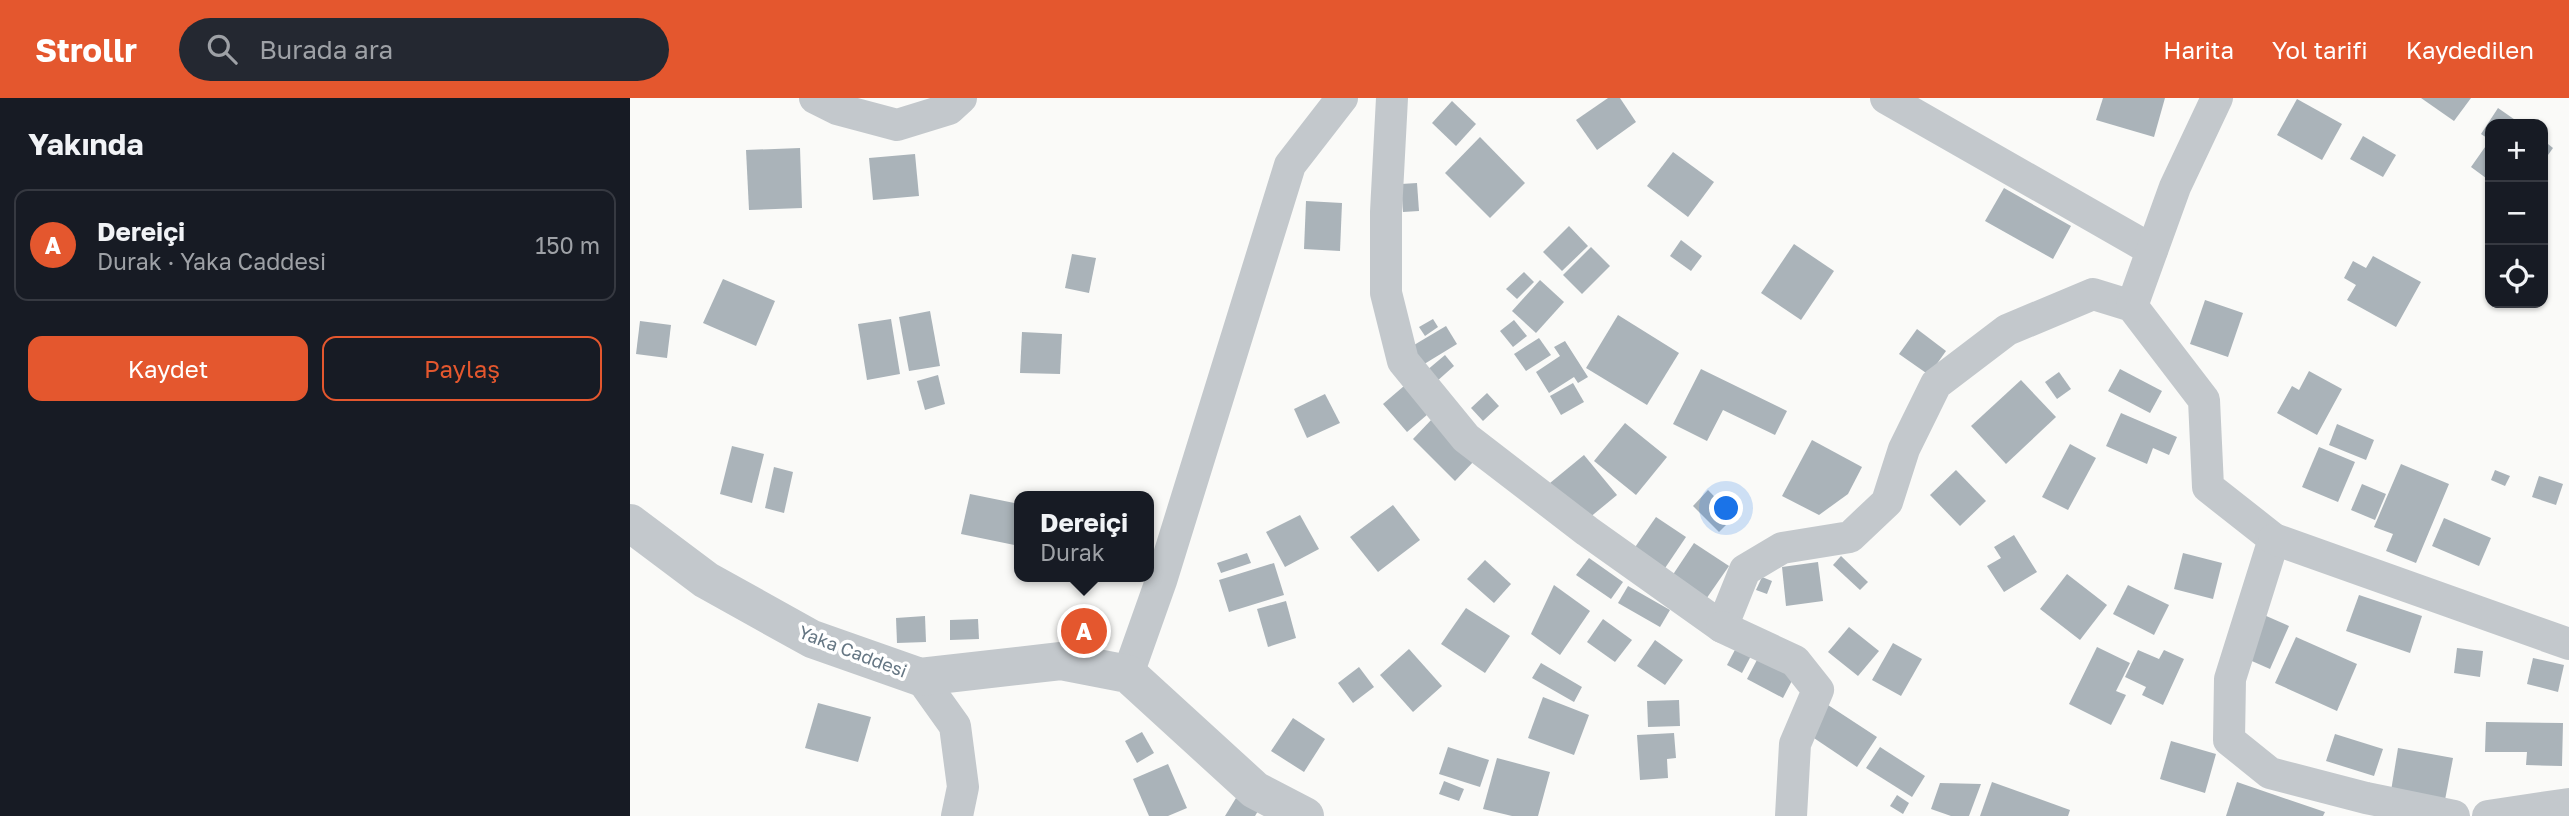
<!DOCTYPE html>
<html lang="tr">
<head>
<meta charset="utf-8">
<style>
	body { margin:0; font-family:"Golos Text",sans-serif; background:#242831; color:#f1f3f6 }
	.controls { position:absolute; right:21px; top:21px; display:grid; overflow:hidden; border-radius:14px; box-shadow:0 2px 5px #0004 }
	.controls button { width:63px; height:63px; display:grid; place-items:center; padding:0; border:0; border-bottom:2px solid #363941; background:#171b24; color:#f1f3f6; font:35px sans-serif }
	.you { position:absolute; left:1097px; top:411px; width:24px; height:24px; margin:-18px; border:5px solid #fff; border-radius:50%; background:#1a73e8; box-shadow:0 0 0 10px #1a73e833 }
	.badge { display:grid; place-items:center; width:46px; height:46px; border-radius:50%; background:#e4572e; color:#fff; font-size:23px; font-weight:700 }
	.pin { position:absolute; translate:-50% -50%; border:4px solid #fff; box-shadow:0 2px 7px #0006 }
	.popup { position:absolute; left:384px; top:393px; width:140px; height:91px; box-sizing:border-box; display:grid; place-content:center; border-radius:14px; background:#171b24; filter:drop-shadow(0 2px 5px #0005); font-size:23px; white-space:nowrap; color:#9ea1a6 }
	.popup b { font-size:26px; color:#f1f3f6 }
	.popup::after { content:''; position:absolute; left:50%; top:100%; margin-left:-14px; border:14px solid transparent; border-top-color:#171b24 }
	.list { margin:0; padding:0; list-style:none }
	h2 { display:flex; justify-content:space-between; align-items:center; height:91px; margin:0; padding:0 28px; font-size:30px }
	h2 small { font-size:23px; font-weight:400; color:#9ea1a6 }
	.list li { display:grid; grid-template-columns:46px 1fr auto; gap:21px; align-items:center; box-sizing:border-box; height:112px; margin:0 14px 14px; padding:0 14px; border:2px solid #363941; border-radius:14px }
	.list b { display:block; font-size:26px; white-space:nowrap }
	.list p { margin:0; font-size:23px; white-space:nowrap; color:#9ea1a6 }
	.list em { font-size:23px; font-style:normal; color:#9ea1a6 }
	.actions { display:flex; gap:14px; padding:21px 28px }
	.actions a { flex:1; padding:16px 0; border:2px solid #e4572e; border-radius:14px; text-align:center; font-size:24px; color:#e4572e }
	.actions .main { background:#e4572e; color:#fff }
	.icon { flex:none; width:38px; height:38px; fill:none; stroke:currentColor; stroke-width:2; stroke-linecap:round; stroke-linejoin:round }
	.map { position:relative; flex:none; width:1939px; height:718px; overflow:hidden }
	header { display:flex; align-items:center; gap:42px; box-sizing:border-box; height:98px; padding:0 35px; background:#e4572e; color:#fff }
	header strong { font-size:33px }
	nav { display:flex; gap:38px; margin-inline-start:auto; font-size:24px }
	.search { width:490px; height:63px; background:#242831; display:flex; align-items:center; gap:18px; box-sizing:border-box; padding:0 24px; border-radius:38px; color:#9ea1a6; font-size:26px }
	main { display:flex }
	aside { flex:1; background:#171b24 }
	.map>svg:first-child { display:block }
</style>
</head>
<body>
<header>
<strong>Strollr</strong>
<div class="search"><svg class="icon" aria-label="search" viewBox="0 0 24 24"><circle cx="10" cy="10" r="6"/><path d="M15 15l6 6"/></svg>Burada ara</div>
<nav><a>Harita</a><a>Yol tarifi</a><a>Kaydedilen</a></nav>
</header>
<main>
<aside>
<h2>Yakında<small></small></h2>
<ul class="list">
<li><span class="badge">A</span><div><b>Dereiçi</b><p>Durak · Yaka Caddesi</p></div><em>150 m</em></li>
</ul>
<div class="actions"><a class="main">Kaydet</a><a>Paylaş</a></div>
</aside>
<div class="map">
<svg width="1939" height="718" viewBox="0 0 1939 718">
	<rect width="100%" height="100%" fill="#fafaf8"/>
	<!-- building -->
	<g fill="#aab3b9">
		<polygon points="978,0 990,0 1006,24 967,52 946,22"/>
		<polygon points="1473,0 1535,0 1524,39 1466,22"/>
		<polygon points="1791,0 1841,0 1824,23"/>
		<polygon points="1667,1 1712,26 1692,62 1647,37"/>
		<polygon points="822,3 846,26 826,48 802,25"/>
		<polygon points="1868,10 1891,26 1860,26 1860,83 1841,69 1860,42 1851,36"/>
		<polygon points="1733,38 1766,57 1753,79 1720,61"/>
		<polygon points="850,39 895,85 860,120 815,75"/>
		<polygon points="1913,42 1923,50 1913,64"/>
		<polygon points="170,50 172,110 119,112 116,52"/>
		<polygon points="1043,54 1084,84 1058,119 1017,88"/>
		<polygon points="285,56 289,98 243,102 239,60"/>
		<polygon points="787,85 789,113 773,114 771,86"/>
		<polygon points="1374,90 1441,128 1423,161 1355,123"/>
		<polygon points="676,103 712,105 710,153 674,151"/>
		<polygon points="939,128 958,148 932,173 913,154"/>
		<polygon points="1051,142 1072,158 1061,173 1040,158"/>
		<polygon points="1164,146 1204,173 1171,222 1131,195"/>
		<polygon points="961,149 980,168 952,196 933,177"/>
		<polygon points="442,156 466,160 459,195 435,190"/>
		<polygon points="1743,158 1791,184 1766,229 1717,202 1726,187 1714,180 1723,163 1736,170"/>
		<polygon points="894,174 904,184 887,201 876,191"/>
		<polygon points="93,181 145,203 126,248 73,225"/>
		<polygon points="910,182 934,204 906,235 882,213"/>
		<polygon points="1575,202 1613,215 1598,259 1560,246"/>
		<polygon points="300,213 310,268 279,273 269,219"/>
		<polygon points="988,217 1049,255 1017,307 956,270"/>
		<polygon points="261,221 270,276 237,282 228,226"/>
		<polygon points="803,221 808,229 795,238 789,229"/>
		<polygon points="884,222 897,238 883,249 870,233"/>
		<polygon points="10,223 41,227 37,260 6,256"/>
		<polygon points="816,228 827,246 791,268 779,250"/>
		<polygon points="1287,231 1316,253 1299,277 1269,256"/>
		<polygon points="392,234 432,236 430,276 390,275"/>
		<polygon points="909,240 921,257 896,273 884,256"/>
		<polygon points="935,243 958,279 948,285 944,279 919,295 906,274 930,258 924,249"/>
		<polygon points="815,257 824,268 806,284 796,273"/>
		<polygon points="1071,271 1157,313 1145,337 1093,312 1077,343 1043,326"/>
		<polygon points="1490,271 1532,293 1520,315 1478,293"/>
		<polygon points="1679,273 1712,291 1687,337 1647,315 1662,288 1669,292"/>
		<polygon points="1429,274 1441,291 1427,301 1415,284"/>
		<polygon points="308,277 315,306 295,312 287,283"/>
		<polygon points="1391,282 1426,319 1376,366 1341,328"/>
		<polygon points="943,285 954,304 931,317 920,298"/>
		<polygon points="774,288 798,316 777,334 753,306"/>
		<polygon points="857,295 869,308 853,323 841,310"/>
		<polygon points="695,296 710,325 677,340 664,311"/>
		<polygon points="1491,315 1547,339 1539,357 1523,350 1517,366 1476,348"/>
		<polygon points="803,320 845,362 825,383 783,341"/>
		<polygon points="995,325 1037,359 1006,397 964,363"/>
		<polygon points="1707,326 1744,342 1736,362 1699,347"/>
		<polygon points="1182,342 1232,369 1218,396 1189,417 1152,398"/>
		<polygon points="1440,346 1466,360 1438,412 1412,399"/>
		<polygon points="102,348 134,356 122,405 90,396"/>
		<polygon points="1689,349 1725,364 1708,404 1672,389"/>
		<polygon points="954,357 987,397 953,425 920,385"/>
		<polygon points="1771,366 1819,386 1786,465 1756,453 1763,436 1744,429"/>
		<polygon points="144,369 163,374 154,415 135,410"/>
		<polygon points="1326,372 1356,403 1330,428 1300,397"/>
		<polygon points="1865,372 1880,378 1875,388 1861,382"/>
		<polygon points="1909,378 1933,386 1926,407 1902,399"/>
		<polygon points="1732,386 1756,396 1745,422 1721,412"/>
		<polygon points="1078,392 1104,419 1089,434 1063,408"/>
		<polygon points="340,396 389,406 389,448 331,436"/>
		<polygon points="763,407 790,442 748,474 720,439"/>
		<polygon points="670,417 689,451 655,469 636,434"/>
		<polygon points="1026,419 1056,439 1031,476 1001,455"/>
		<polygon points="1814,420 1861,440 1849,468 1802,448"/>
		<polygon points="1384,437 1407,474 1374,494 1357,468 1371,460 1364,449"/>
		<polygon points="1064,445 1099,468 1074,504 1040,481"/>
		<polygon points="617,455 621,465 591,475 587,465"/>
		<polygon points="1553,455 1592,465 1583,501 1544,491"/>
		<polygon points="1211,458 1238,484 1230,492 1203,467"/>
		<polygon points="959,460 993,484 981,501 946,477"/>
		<polygon points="855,462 881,486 864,505 837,481"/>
		<polygon points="1188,464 1193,503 1156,508 1152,469"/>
		<polygon points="644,465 654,497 599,514 589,482"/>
		<polygon points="1437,476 1477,507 1450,542 1410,511"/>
		<polygon points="1132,479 1142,483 1137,496 1126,492"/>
		<polygon points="924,487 960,513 930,557 901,536"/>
		<polygon points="1498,487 1539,507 1524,537 1483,516"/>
		<polygon points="998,488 1040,512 1030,529 988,505"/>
		<polygon points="1729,497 1792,518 1780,555 1716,533"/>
		<polygon points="656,503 666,540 638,549 627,511"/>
		<polygon points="836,510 880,538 855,575 811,546"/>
		<polygon points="1634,517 1659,528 1640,571 1615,560"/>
		<polygon points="295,518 296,544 267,545 266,520"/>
		<polygon points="348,521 349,541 320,542 320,522"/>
		<polygon points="973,521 1002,542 985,564 957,544"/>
		<polygon points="1219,529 1249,553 1228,578 1198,554"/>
		<polygon points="1666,539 1727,566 1707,613 1645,585"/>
		<polygon points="1025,542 1053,562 1035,587 1007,568"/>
		<polygon points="1263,545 1292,561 1271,598 1242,582"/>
		<polygon points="1108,546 1123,554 1112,575 1097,567"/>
		<polygon points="1467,549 1500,565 1486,593 1496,597 1481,627 1439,606"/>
		<polygon points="1827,550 1853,553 1850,579 1824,575"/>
		<polygon points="779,551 812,588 783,614 750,577"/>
		<polygon points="1508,552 1529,561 1534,552 1554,561 1533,607 1512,597 1516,589 1495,579"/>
		<polygon points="1129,558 1165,577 1153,600 1117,581"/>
		<polygon points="1903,560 1934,567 1928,594 1897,586"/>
		<polygon points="911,565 952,589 944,604 902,580"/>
		<polygon points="729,569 744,589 723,605 708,585"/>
		<polygon points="913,599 959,617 944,657 898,640"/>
		<polygon points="1049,602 1050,628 1018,629 1017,603"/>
		<polygon points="188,605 241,619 228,664 175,650"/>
		<polygon points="1195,605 1247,639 1227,669 1175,634"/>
		<polygon points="663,620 695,641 674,674 641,653"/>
		<polygon points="1856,624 1933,625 1932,668 1896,667 1897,654 1855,654"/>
		<polygon points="512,634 524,655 507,665 495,643"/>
		<polygon points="1044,635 1046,660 1037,661 1038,680 1010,682 1007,637"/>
		<polygon points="1705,636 1753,651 1744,678 1696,663"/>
		<polygon points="1541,643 1586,656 1575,695 1530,681"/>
		<polygon points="818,649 859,662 850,689 809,676"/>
		<polygon points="1250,649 1295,678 1282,699 1236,670"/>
		<polygon points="1768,650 1823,660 1815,702 1761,693"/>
		<polygon points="867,660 920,674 908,718 882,718 853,711"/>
		<polygon points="538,666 557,710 538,718 519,718 503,681"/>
		<polygon points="814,683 834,691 829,703 809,696"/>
		<polygon points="1362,684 1440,712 1438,718 1350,718"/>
		<polygon points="1607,684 1695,714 1693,718 1596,718"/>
		<polygon points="1310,685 1351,686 1339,718 1321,718 1301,711"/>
		<polygon points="1267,697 1279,705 1273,716 1260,708"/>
		<polygon points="606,700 628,713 625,718 595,718"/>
	</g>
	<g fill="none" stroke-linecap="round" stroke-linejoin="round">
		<!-- minor -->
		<g stroke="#c3c8cc" stroke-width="32">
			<polyline points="185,0 207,11 267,27 319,11 331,0"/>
			<polyline points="762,0 756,114 756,195 773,263 836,340 957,433 1092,529 1115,472 1152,450 1220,439 1257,404 1274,351 1306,286 1377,232 1463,196 1502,208 1574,302 1578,389 1644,441 1600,581 1599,642 1640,675 1736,700 1824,718"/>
			<polyline points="1256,0 1522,152"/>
			<polyline points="1502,208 1545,89 1587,0"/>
			<polyline points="1644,441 1939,546"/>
			<polyline points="1092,529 1165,563 1188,592 1165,646 1161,718"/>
			<polyline points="498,576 531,483 660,67 712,0"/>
			<polyline points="290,579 325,628 333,689 327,718"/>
			<polyline points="1858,718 1939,706"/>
		</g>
		<!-- tertiary -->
		<polyline stroke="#c3c8cc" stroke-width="38" points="0,425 76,482 182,541 290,579 431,563 498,576 625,692 675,718"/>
	</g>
	<g text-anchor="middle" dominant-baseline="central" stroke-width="7" stroke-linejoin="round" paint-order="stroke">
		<!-- street labels -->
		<g font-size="18" fill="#657683" stroke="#fff">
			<text transform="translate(223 553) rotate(21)">Yaka Caddesi</text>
		</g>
	</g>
</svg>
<div class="controls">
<button>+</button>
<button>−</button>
<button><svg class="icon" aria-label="locate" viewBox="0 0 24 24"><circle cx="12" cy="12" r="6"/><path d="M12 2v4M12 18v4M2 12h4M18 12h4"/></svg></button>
</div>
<div class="you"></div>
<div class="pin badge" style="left:454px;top:533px">A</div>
<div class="popup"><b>Dereiçi</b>Durak</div>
</div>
</main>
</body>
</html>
